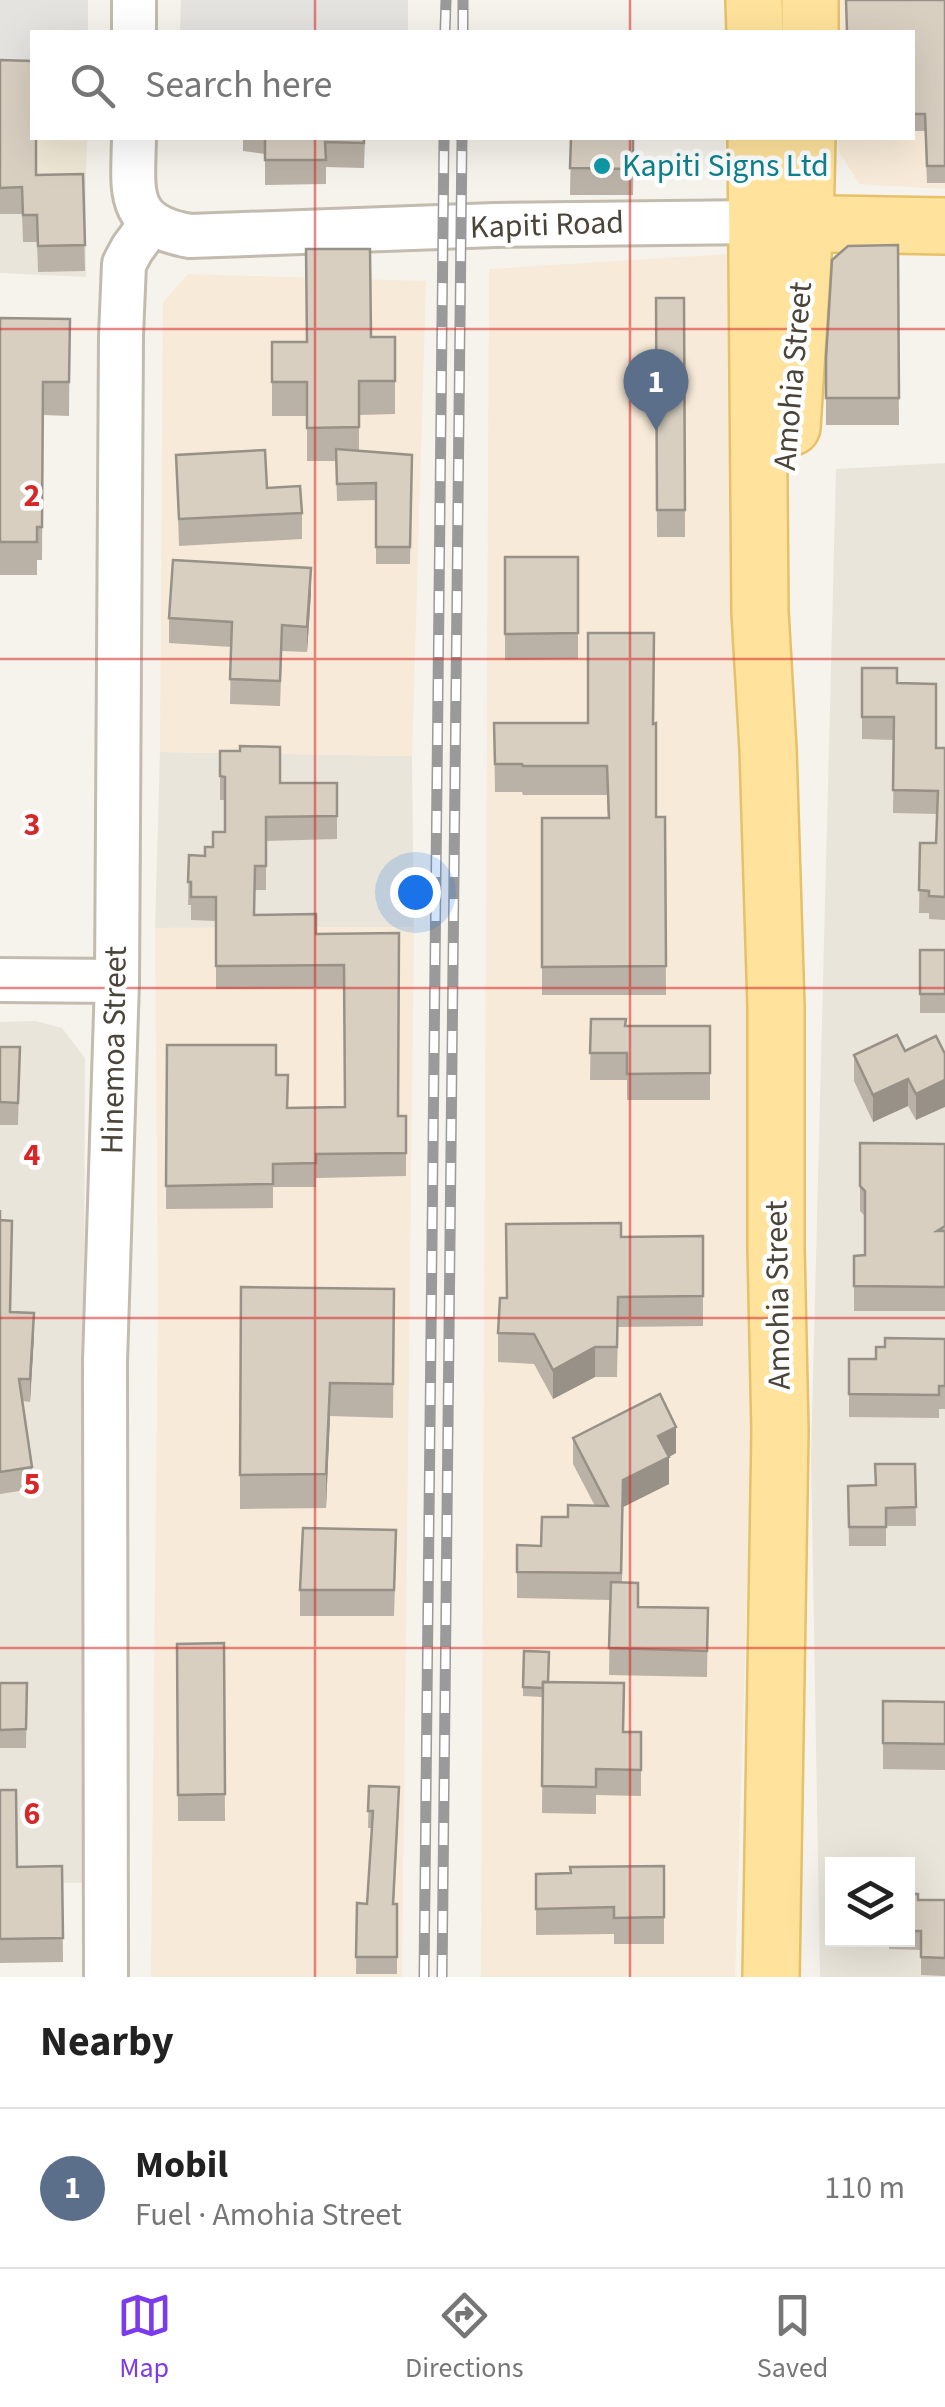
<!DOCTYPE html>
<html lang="en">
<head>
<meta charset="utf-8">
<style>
	body { margin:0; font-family:"Source Sans 3",sans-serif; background:#f6f6f6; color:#222 }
	.controls { position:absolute; right:30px; bottom:30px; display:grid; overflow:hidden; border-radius:0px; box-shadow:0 10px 40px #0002 }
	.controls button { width:90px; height:90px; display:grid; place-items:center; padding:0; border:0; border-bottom:2px solid #e0e0e0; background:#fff; color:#222; font:50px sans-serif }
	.you { position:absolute; left:415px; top:892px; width:35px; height:35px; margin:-25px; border:8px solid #fff; border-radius:50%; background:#1a73e8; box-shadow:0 0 0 15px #1a73e833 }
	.badge { display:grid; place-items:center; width:65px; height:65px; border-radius:50%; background:#7c3aed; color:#fff; font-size:32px; font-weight:700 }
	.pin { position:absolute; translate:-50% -82px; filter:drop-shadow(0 2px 5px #0008) }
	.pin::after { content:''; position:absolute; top:52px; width:35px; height:30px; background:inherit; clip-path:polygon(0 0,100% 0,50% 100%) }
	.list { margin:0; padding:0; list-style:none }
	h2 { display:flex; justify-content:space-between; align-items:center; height:130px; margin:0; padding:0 40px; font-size:42px }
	h2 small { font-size:32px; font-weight:400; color:#767676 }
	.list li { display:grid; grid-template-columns:65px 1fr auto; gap:30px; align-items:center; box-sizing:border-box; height:160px; padding:0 40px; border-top:2px solid #e0e0e0 }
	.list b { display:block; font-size:38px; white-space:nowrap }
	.list p { margin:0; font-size:32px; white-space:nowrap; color:#767676 }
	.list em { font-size:32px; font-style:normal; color:#767676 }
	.icon { flex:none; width:55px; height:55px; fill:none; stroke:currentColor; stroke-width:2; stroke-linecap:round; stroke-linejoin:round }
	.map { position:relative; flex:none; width:945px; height:1977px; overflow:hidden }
	.search { position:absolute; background:#fff; box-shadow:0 10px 40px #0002; left:30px; right:30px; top:30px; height:110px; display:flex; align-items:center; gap:25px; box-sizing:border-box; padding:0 35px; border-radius:0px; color:#767676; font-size:38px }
	.sheet { height:290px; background:#fff }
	nav { display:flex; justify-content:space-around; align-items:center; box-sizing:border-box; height:140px; border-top:2px solid #e0e0e0; background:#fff; font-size:28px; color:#767676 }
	nav a { display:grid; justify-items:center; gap:5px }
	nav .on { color:#7c3aed }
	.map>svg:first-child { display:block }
</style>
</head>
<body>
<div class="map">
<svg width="945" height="1977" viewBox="0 0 945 1977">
	<rect width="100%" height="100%" fill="#f6f3ec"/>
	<!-- residential -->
	<g fill="#eae5da" fill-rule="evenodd">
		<polygon points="86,177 86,277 0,273 0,179"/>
		<path d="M 945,463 L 945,1977 L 820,1977 L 811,1456 L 836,469 ZM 832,1864 L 908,1864 L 908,1940 L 832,1940 Z"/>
		<polygon points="160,752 412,756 414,927 155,928"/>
		<polygon points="35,1021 62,1028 85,1058 82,1883 0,1882 0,1022"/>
	</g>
	<!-- commercial -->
	<g fill="#f7ead8">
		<polygon points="833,0 945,0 945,189 859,184 839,151 838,138 912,138 912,32 834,32"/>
		<polygon points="729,254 750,278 759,1207 735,1977 481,1977 489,269"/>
		<polygon points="188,274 426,281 412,756 160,752 163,302"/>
		<polygon points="414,927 402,1977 151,1977 158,1303 155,928"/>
	</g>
	<!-- education -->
	<polygon fill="#efe8d6" points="0,83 32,138 87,138 86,177 0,179"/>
	<!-- parking -->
	<g fill="#e5e3e0">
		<polygon points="0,0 88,0 88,32 32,32 32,83 0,83"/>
		<polygon points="181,0 408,0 408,32 180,32"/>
	</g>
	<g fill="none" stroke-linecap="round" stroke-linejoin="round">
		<!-- minor casing -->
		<g stroke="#c2bbae" stroke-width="48">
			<g id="minor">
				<polyline points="134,0 134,32"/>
				<path d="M 134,138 C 133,192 125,225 190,236 L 495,225 L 758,222"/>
				<polyline points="0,980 117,981"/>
				<polyline points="106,1977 105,1362 117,981 121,336 124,264 132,249 151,223"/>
			</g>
		</g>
		<!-- major casing -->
		<g stroke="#e6c16a" stroke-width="60">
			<g id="major">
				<polyline points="754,0 755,32"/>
				<polyline points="810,32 810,0"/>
				<polyline points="756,138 760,612 768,749 776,1007 776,1248 780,1431 771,1977"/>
				<polyline points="771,223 945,226"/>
				<polyline points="792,427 805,224 807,138"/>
			</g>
		</g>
		<!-- minor -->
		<use href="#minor" stroke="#fff" stroke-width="42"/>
		<!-- major -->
		<use href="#major" stroke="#ffe39c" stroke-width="55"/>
		<!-- rail casing -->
		<g stroke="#9a9a9a" stroke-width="11">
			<g id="rail">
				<polyline points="445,32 446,0"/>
				<polyline points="463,32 463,0"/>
				<polyline points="424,1977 444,138"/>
				<polyline points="442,1977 462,138"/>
			</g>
		</g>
		<!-- rail -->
		<use href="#rail" stroke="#fff" stroke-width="8" stroke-dasharray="22" stroke-linecap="butt"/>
	</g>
	<!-- wall -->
	<g fill="#bab2a6">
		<polygon points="945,0 945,183 927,183 925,131 912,131 912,32"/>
		<polygon points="0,60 36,175 83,174 85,271 38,272 37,242 23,242 22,214 0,214"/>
		<polygon points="243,138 365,138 364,168 326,167 326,184 265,185 265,154 243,151"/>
		<polygon points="571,138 634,138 633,195 570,195"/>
		<polygon points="898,245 899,425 826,425 826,358"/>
		<polygon points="656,298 684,298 685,537 657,537"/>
		<polygon points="0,318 70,319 69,416 43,415 42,560 37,560 37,575 0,575"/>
		<polygon points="371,337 395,337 395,414 359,415 359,451 412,455 410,564 376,564 376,500 337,501 336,461 307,461 307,416 272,416 272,342 307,342"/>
		<polygon points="176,455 267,488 302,513 302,539 179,546"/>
		<polygon points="505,557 578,557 578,659 505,660"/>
		<polygon points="311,593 307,652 282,651 280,706 230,704 231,647 169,643 169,618"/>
		<polygon points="862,668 897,683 936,748 945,748 945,920 929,919 929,913 919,913 920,843 936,843 937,814 893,813 894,740 862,739"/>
		<polygon points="494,723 653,724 656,817 665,817 666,995 542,995 542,818 608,818 607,795 523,795 522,792 495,792"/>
		<polygon points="220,751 280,783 337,783 337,839 266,841 266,890 255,890 255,915 316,934 399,933 398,1116 406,1116 406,1176 316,1178 316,1187 273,1187 273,1208 166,1209 167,1045 276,1075 287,1108 345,1107 344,988 216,989 216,921 191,920 191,905 188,905 189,855 205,856 225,832 225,800 220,800"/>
		<rect x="920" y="950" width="25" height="63"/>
		<polygon points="591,1019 626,1026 710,1026 710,1100 627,1100 627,1080 590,1080"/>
		<polygon points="936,1036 916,1120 908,1106 873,1122 854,1081 854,1055 905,1051"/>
		<polygon points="0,1047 20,1047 18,1125 0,1125"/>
		<polygon points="860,1143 945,1144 945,1311 854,1311 854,1256 865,1255 865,1216 860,1211"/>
		<polygon points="0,1210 10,1312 34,1336 30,1402 23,1401 32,1467 32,1489 0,1494"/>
		<polygon points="703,1236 703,1326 618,1327 617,1377 595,1377 553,1399 534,1364 498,1362 498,1333 507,1298 621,1237"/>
		<polygon points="394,1289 393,1418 330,1416 326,1508 240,1509 240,1475"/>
		<polygon points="945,1339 945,1409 939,1409 939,1418 849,1417 849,1359 876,1359 885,1347"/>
		<polygon points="573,1438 676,1453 668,1457 669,1484 623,1507 622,1583 638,1607 708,1608 707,1677 609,1675 610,1600 517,1598 517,1545 541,1546 568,1517 595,1506 573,1464"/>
		<polygon points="915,1464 916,1526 886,1526 886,1546 849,1546 848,1486 875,1485"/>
		<polygon points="396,1557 394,1616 300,1616 300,1590"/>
		<polygon points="224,1643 225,1821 178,1821 177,1644"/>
		<polygon points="549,1682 624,1732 641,1732 641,1796 596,1795 596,1814 542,1813 543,1697 523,1696 523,1687"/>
		<polygon points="0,1683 27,1683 26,1748 0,1748"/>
		<polygon points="883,1701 945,1702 945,1770 883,1769"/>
		<polygon points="369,1786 399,1804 394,1904 397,1904 397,1974 356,1974 357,1903 367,1904 372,1828 368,1828"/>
		<polygon points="0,1790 17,1867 62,1866 63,1962 0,1963"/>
		<polygon points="664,1866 664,1944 614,1944 614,1934 536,1935 536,1874 571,1873"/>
		<polygon points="908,1894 918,1900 945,1900 945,1976 921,1975 921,1950 889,1949 889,1940 908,1940"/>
	</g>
	<!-- shaded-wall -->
	<g fill="#979187">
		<polygon points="311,568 311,593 307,652 307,627"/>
		<polygon points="908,1079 908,1106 873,1122 873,1095"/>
		<polygon points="945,1080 945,1107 916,1120 916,1094"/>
		<polygon points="34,1313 34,1336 30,1402 30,1379"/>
		<polygon points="595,1347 595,1377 553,1399 553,1370"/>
		<polygon points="330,1383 330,1416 326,1508 326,1474"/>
		<polygon points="676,1427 676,1453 658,1463 658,1436"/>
		<polygon points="669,1457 669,1484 623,1507 621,1600 623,1480"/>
	</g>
	<!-- building -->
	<g fill="#d8cfc1" stroke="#979187" stroke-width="2.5">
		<polygon points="846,0 945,0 945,166 927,166 925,114 912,114 912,32 847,32"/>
		<polygon points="0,60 32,61 32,138 36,138 36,175 83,174 85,245 38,246 37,215 23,215 22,187 0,188"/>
		<polygon points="265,138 364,138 364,143 325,142 326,160 265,160"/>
		<polygon points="571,138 633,138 633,169 570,168"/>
		<polygon points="898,245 899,398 826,398 826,358 832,260 848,246"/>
		<polygon points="306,249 370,249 371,337 395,337 395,381 359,381 359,427 307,428 307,382 272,382 272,342 307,342"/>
		<polygon points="656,298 684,298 685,510 657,510"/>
		<polygon points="0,318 70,319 69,382 43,382 42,527 37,527 37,542 0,542"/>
		<polygon points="336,449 412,455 410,547 376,547 376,483 337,484"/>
		<polygon points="265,450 267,488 300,486 302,513 179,519 176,455"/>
		<polygon points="505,557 578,557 578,633 505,634"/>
		<polygon points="173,560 311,568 307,627 282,625 280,681 230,679 232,622 169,618"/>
		<polygon points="588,633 654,633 653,724 656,723 656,817 665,817 666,966 542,967 542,818 609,818 607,766 523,766 522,764 495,764 494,723 588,723"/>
		<polygon points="862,668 897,668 897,683 936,684 936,748 945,748 945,897 929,896 929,891 919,890 920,843 936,843 938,791 893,790 894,717 862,717"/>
		<polygon points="240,746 280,747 280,783 337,783 337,816 266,817 266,866 255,866 254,915 316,914 316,934 399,933 398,1116 406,1116 406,1153 316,1154 316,1163 273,1164 273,1184 166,1186 167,1045 276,1045 276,1075 288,1075 287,1108 345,1107 344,965 216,966 216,897 191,897 191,882 188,882 189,855 205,856 205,847 213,847 213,832 225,832 225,777 220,776 220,751 240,751"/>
		<rect x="920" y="950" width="25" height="44"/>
		<polygon points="591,1019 626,1019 625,1026 710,1026 710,1073 627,1074 627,1053 590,1053"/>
		<polygon points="897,1035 905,1051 936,1036 945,1054 945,1080 916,1094 908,1079 873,1095 854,1055"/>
		<polygon points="0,1047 20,1047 18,1103 0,1102"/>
		<polygon points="860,1143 945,1144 945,1226 937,1231 945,1231 945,1287 854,1286 854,1256 865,1255 865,1191 860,1186"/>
		<polygon points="0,1210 0,1220 12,1221 10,1312 34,1313 30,1379 19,1379 32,1467 0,1472"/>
		<polygon points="621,1223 621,1237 703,1236 703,1296 618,1297 617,1347 595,1347 553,1370 534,1334 498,1333 500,1298 507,1298 506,1224"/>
		<polygon points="241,1287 394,1289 393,1384 330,1383 326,1474 240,1475"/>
		<polygon points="885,1338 945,1339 945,1386 939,1386 939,1395 849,1394 849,1359 876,1359 876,1347 885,1347"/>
		<polygon points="660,1394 676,1427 658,1436 669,1457 623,1480 621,1573 517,1572 517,1545 541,1546 542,1517 568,1517 568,1505 608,1506 573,1438"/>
		<polygon points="875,1464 915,1464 916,1507 886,1508 886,1527 849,1527 848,1486 876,1485"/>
		<polygon points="303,1528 396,1530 394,1590 300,1590"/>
		<polygon points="611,1582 638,1583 638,1607 708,1608 707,1651 609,1648"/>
		<polygon points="224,1643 225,1794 178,1795 177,1644"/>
		<polygon points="524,1651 549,1652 548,1682 543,1682 543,1688 523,1687"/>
		<polygon points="543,1682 624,1683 623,1732 641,1732 641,1770 596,1769 596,1787 542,1786"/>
		<polygon points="0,1683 27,1683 26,1729 0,1730"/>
		<polygon points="883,1701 945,1702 945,1744 883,1743"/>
		<polygon points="369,1786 399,1787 393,1904 397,1904 397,1957 356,1957 357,1903 367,1904 373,1811 368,1811"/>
		<polygon points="0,1790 16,1790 17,1867 62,1866 63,1938 0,1939"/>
		<polygon points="664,1866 664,1917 614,1918 614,1907 536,1909 536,1874 571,1873 570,1867"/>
		<polygon points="908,1894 918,1894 918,1900 945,1900 945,1958 921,1957 921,1931 908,1931"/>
	</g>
	<!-- grid -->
	<path fill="none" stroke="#d62828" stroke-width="2.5" stroke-opacity="0.55" d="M 315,0 L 315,32M 630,0 L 630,32M 315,138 L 315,1977M 630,138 L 630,1977M 0,329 L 945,329M 0,659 L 945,659M 0,988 L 945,988M 0,1318 L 945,1318M 0,1648 L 945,1648"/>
	<!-- markers -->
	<circle fill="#0f9aa8" stroke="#fff" stroke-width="4" cx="602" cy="166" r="10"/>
	<g text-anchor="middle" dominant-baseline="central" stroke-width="9" stroke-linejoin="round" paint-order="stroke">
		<!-- culture labels -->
		<g font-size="32" fill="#0d838f" stroke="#fff" text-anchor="start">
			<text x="622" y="166">Kapiti Signs Ltd</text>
		</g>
		<!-- street labels -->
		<g font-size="32" fill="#4b4439" stroke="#fff">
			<text transform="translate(547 225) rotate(-2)">Kapiti Road</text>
			<text transform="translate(793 376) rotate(-85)">Amohia Street</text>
			<text transform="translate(114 1050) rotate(-89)">Hinemoa Street</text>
			<text transform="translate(778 1295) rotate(-91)">Amohia Street</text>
		</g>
	</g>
	<g font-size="32" text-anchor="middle" font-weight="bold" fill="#d62828" stroke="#fff" stroke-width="9" stroke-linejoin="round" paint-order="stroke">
		<text x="32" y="506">2</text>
		<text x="32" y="835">3</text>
		<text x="32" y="1165">4</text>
		<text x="32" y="1494">5</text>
		<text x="32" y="1824">6</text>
	</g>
</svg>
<div class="controls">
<button><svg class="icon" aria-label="layers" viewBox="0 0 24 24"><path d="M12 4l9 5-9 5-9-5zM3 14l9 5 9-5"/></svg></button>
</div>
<div class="you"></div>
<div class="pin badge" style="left:656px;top:431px;background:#5c6f8a">1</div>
<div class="search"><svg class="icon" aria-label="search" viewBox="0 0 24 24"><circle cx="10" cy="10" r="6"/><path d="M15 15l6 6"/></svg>Search here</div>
</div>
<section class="sheet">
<h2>Nearby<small></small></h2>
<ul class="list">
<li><span class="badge" style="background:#5c6f8a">1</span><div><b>Mobil</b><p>Fuel · Amohia Street</p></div><em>110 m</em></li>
</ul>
</section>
<nav>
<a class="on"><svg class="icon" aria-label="map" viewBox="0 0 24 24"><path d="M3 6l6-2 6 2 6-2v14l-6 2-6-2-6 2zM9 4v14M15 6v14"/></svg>Map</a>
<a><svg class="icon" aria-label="directions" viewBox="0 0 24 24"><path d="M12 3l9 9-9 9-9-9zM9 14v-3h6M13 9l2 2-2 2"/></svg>Directions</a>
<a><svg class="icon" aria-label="saved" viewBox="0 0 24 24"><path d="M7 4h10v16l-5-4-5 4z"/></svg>Saved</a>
</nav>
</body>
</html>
